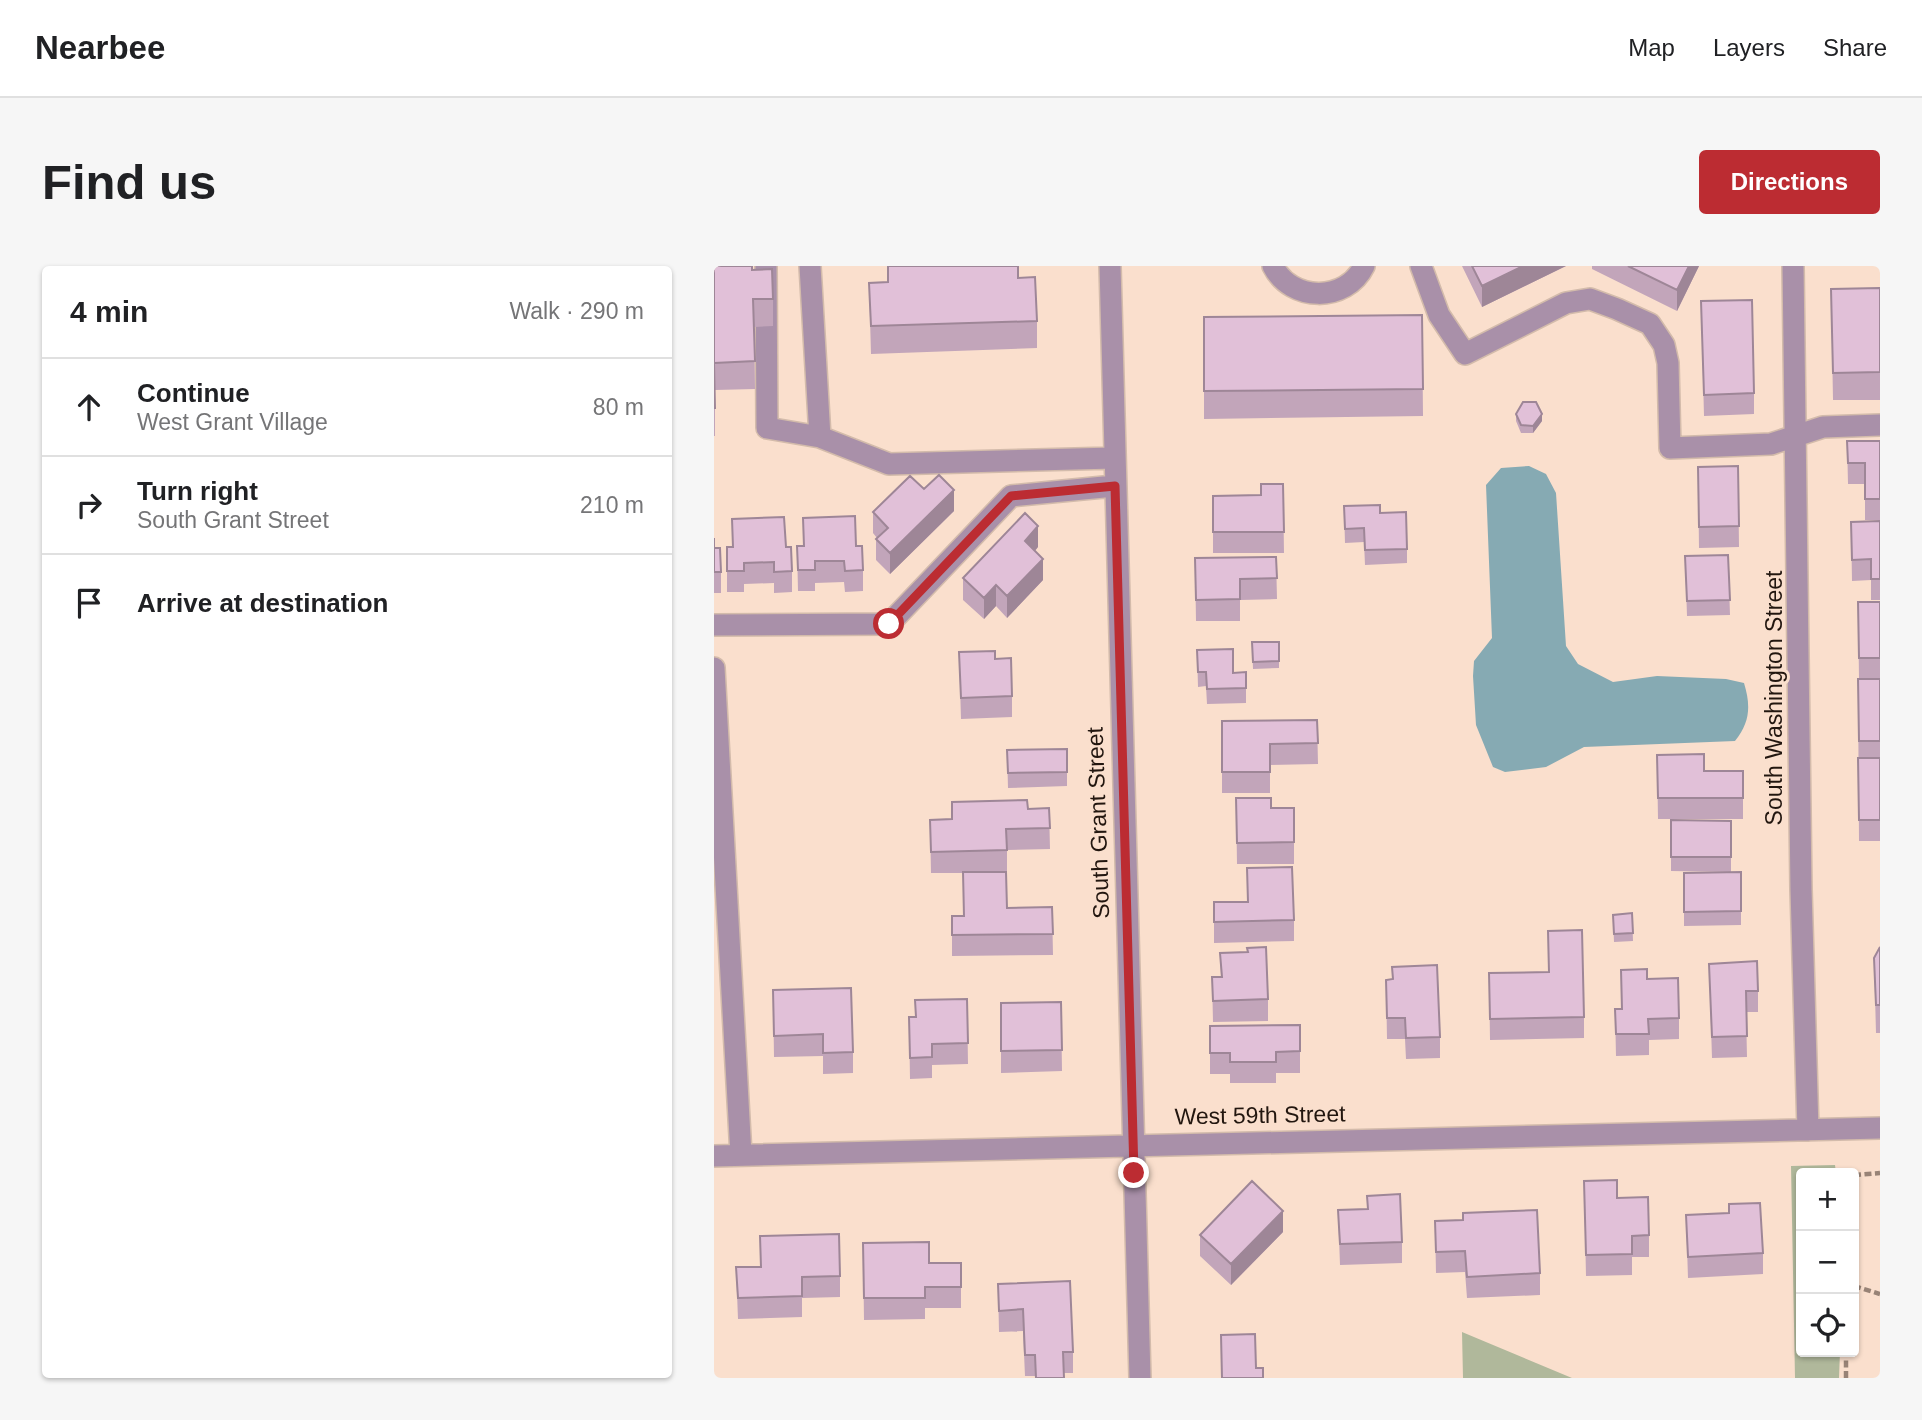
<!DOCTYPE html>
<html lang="en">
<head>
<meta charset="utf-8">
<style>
  body { margin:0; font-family:Helvetica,sans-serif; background:#f6f6f6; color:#202124 }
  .controls { position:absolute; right:21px; bottom:21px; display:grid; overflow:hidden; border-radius:7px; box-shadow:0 2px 5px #0004 }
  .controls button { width:63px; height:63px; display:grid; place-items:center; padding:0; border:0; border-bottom:2px solid #e0e0e0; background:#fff; color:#202124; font:35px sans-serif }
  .stop { position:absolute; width:21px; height:21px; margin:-16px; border:5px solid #bc2c32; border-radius:50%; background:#fff }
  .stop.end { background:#bc2c32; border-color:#fff; box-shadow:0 2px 7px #0008 }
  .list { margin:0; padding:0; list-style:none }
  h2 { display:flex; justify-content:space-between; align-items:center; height:91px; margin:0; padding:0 28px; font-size:30px }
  h2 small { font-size:23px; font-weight:400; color:#757577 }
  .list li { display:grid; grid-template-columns:46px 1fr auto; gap:21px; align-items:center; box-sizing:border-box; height:98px; padding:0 28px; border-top:2px solid #e0e0e0 }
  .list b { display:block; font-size:26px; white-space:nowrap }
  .list p { margin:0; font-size:23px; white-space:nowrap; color:#757577 }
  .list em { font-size:23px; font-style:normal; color:#757577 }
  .icon { flex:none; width:38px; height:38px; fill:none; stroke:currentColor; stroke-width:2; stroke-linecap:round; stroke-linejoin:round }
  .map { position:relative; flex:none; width:1166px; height:1112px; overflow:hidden; border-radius:7px }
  header { display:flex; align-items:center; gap:42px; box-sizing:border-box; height:98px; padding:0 35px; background:#fff; border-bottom:2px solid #e0e0e0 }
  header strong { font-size:33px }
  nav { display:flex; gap:38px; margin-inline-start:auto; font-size:24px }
  .intro { display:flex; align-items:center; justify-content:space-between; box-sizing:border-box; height:168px; padding:0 42px }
  h1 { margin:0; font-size:49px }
  .button { padding:18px 32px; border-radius:7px; background:#bc2c32; color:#fff; font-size:24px; font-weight:700 }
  main { display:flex; gap:42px; padding:0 42px }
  aside { flex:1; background:#fff; border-radius:7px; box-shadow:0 2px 5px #0004 }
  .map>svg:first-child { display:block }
</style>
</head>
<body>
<header>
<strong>Nearbee</strong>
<nav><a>Map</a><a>Layers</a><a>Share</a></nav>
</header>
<div class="intro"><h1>Find us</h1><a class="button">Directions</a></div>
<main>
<aside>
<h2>4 min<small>Walk · 290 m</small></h2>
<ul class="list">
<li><svg class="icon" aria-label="ahead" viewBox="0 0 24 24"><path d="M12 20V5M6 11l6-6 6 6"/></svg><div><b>Continue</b><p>West Grant Village</p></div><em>80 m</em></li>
<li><svg class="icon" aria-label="right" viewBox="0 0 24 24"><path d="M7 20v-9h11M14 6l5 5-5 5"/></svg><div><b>Turn right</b><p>South Grant Street</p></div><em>210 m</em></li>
<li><svg class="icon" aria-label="arrive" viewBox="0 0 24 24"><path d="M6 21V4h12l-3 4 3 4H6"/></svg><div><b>Arrive at destination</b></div></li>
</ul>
</aside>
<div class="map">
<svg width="1166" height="1112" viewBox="0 0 1166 1112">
  <rect width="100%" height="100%" fill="#fadfcd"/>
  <!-- forest -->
  <path fill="#b0b89b" d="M1121,899L1122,907H1087V1086H1126L1125,1112H1081L1077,900Z
    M748,1066L858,1112H749Z"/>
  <!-- water -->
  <path fill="#86aab3" d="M815,200L832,208L842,227L852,380L864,398L899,416L943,410L1012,413L1030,417C1037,440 1036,456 1021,475L870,481L832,501L791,506L779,501L762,459L759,410L760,395L778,372L772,219L787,202Z"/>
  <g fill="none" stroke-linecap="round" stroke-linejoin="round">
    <!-- minor casing -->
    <g stroke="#d3bbab" stroke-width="24">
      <path id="minor" d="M52,0L53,162L106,171
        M96,0L106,171L175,198L400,192
        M396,0L426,1112
        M559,0C577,36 632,37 650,0
        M707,0L725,49L751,88L852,37L876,33L903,43L936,58L950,79L954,97L956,182L1057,178L1109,161L1166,159
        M1079,0L1087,623L1094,864
        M0,359L175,358L297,230L400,220
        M0,402L27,889
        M0,890L1166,862"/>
    </g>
    <!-- path -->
    <path stroke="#988376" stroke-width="4.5" stroke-dasharray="7 3.5" stroke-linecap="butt" d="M1140,909L1166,907
      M1140,1020L1166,1028
      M1132,1112V1086"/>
    <!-- minor -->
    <use href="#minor" stroke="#a990a9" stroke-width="21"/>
  </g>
  <!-- wall -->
  <path fill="#c2a5ba" d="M0,0L38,4L59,33V60L40,61L41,123L1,124V170H0Z
    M174,0L323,55V82L157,88L155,17L174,16Z
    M748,0H852L768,41Z
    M878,0H985L963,45L878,3Z
    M1166,22V134H1119L1117,23Z
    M987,35L1040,127V148L990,150Z
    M708,49L709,150L490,153V51Z
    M802,148L828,155L819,167H807L802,155Z
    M1133,175H1166V254H1151V218H1134Z
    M1024,200L1025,281L985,282L984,201Z
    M569,218L570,287H499V230L547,229Z
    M210,223L240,245L176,308L162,294V273L163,272L159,267V246Z
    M630,240L666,247L693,283V297L651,299L650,276L631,277Z
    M89,252L142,280L149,304V325L131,326L130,316L101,317V325H84L83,280H89Z
    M18,253L72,281L78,305V326L60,327V317L30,318V326H13V281H19Z
    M1166,255V334H1157V314L1138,315L1137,256Z
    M0,272V282L7,306V327H0Z
    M324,281L321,285L329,314L293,352L282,340L270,353L249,334V312Z
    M1014,289L1016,349L973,350L971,290Z
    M562,291L563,333L526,334V355H482L481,292Z
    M1144,336H1166V413H1145Z
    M538,376H565V402L539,403Z
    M483,384L519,407L532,406V437L493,438L492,420L484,421Z
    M245,386L298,430V451L247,453Z
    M1144,413H1166V575H1145Z
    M603,454L604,498L556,499V527H508V455Z
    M353,483V520L294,522L293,484Z
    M943,489L990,505H1029V553H944Z
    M522,532L557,542H580V598H523Z
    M238,536L314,543L335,542L336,583L293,584V605L263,606L293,642L338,641L339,689L238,690V650H249V607H217L216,554L238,553Z
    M957,554L1017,555V606L957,605Z
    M533,602L580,654V675L500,677V636H533Z
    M1027,606V659L970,660V607Z
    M918,647L919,675L900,676L899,649Z
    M834,665L870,751V772L776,774L775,707L835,706Z
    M1166,681V767H1162L1160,692Z
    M506,687L554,733V755L499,756L498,711H507Z
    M995,698L1044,725V746H1032L1033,791L998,792Z
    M907,704L933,713L965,752V773L935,774V789L902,790L901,743H907Z
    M672,714L726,771V792L692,793L691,773H673Z
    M59,724L139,786V807L109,808V790L60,791Z
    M253,733L254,798L218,799V812L196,813L195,751H201Z
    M347,736L348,805L287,807V737Z
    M586,759V807H562V817H516V808H496V760Z
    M870,915L903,932L935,969V991H918V1009L872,1010Z
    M653,930L688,976V997L626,999L624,944L653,943Z
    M972,949L1049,987V1008L974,1012Z
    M721,955L826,1007V1029L753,1032L751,1006L722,1007Z
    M569,966L517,1019L486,990V969Z
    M46,970L126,1010V1031L88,1032V1051L24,1053L22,1001H47Z
    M149,977L215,997H247V1042H211V1053L150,1054Z
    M284,1018L359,1086V1107H350V1112H321V1110H311L309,1065L285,1066Z"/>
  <!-- shaded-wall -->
  <path fill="#9e8697" d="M809,0H852L768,41V20Z
    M975,0H985L963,45V24Z
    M828,148V155L819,167V160Z
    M240,224V245L176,308V287Z
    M324,260V281L311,296V275Z
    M329,293V314L293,352V330Z
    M282,319V340L270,353V332Z
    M569,945V966L517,1019V998Z"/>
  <!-- building -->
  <path fill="#e1c0d8" stroke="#9e8697" stroke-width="2" d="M0,0H38V4L58,3L59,33H39L41,95L0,97L1,142H0Z
    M174,0H304V12L321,11L323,55L157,60L155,17L174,16Z
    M758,0H809L768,20Z
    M914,0H975L963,24Z
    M1166,22V106L1119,107L1117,23Z
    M1038,34L1040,127L990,129L987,35Z
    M708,49L709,123L490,125V51Z
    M809,136H822L828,148L819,160L807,159L802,148Z
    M1133,175H1166V233H1151V197H1134Z
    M1024,200L1025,260L985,261L984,201Z
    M225,209L240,224L176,287L162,273L174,262L159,246L196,210L210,223Z
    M547,218H569L570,266H499V230L547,229Z
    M666,239V247L692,246L693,283L651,284L650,262L631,263L630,240Z
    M311,247L324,260L311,275L329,293L293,330L282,319L270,332L249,312Z
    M141,250L142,280H148L149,304L131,305L130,295H101V304H84L83,280H90L89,252Z
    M70,251L72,281H77L78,305L60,306V296L30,297V305H13V281H19L18,253Z
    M1166,255V313H1157V293L1138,294L1137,256Z
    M0,272V282H6L7,306H0Z
    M1014,289L1016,334L973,335L971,290Z
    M562,291L563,312L526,313V333L482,334L481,292Z
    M1144,336H1166V392H1145Z
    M538,376H565V395L539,396Z
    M519,383V407L532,406V422L493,423L492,406H484L483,384Z
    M281,385V393L297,392L298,430L247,432L245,386Z
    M1144,413H1166V475H1145Z
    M603,454L604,477L556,478V506H508V455Z
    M353,483V506L294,507L293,484Z
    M990,488V505H1029V532H944L943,489Z
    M1144,492H1166V554H1145Z
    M522,532H557V542H580V576L523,577Z
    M313,534L314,543L335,542L336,562L292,563L293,584L217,586L216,554L238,553V536Z
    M957,554L1017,555V591H957Z
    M578,601L580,654L500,656V636H534L533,602Z
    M249,606H292L293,642L338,641L339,668L238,669V650H250Z
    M1027,606V645L970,646V607Z
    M918,647L919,667L900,668L899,649Z
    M868,664L870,751L776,753L775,707L835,706L834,665Z
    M552,681L554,733L499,735L498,711H508L506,687L534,686L533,682Z
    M1166,681V739H1162L1160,692Z
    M1043,695L1044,725H1032L1033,770L998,771L995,698Z
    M723,699L726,771L692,772L691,752H673L672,714L679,713L678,701Z
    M933,703V713L964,712L965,752L934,753L935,768H902L901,743H908L907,704Z
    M137,722L139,786L109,787V768L60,770L59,724Z
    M253,733L254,777L218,778V791L196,792L195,751H202L201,734Z
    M347,736L348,784L287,785V737Z
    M586,759V785L562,786V796H516V787H496V760Z
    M903,914V932L934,931L935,969L918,970V988L872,989L870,915Z
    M538,915L569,945L517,998L486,969Z
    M686,928L688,976L626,978L624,944L654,943L653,930Z
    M1046,937L1049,987L974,991L972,949L1015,947V938Z
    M823,944L826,1007L753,1011L751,985L722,986L721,955L749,954V947Z
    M125,968L126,1010L88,1011V1030L24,1032L22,1001H47L46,970Z
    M215,976V997H247V1021H211V1032H150L149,977Z
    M356,1015L359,1086H349L350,1112H322L321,1089H311L309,1043L285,1045L284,1018Z
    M541,1068L542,1102H549V1112H508L507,1069Z"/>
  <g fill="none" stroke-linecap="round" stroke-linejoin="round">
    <!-- route -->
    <path stroke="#bc2c32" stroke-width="9" d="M175,358L297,230L401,220L420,907"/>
  </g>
  <g text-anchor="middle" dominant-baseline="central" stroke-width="6" stroke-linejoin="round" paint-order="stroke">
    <!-- street labels -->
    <g font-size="23" fill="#22160f" stroke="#fadfcd">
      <text transform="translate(1060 432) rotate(-90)">South Washington Street</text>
      <text transform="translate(384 557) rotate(-92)">South Grant Street</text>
      <text transform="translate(546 849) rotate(-1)">West 59th Street</text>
    </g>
  </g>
</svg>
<div class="controls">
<button>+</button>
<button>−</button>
<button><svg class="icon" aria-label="locate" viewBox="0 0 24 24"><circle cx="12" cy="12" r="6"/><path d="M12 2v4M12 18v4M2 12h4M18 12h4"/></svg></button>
</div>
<div class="stop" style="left:175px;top:358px"></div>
<div class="stop end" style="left:420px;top:907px"></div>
</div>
</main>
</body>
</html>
